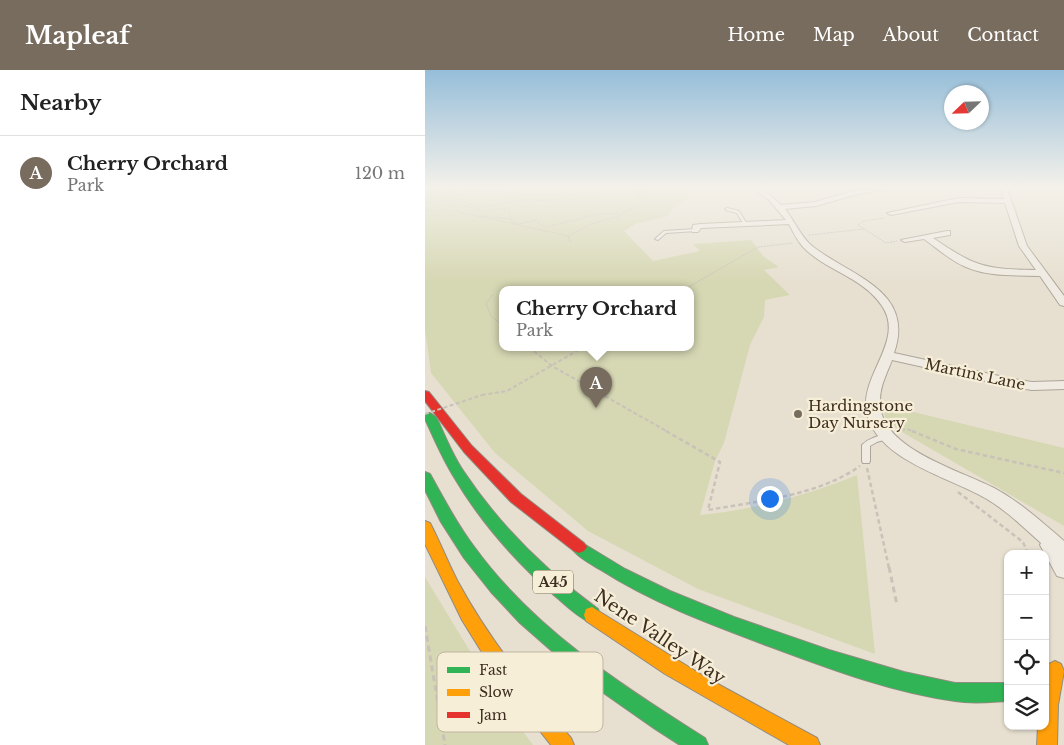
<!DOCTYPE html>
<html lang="en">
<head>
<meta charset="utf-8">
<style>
  body { margin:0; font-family:"Libre Baskerville",serif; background:#f6f6f6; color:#222 }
  .controls { position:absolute; right:15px; bottom:15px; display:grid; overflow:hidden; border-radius:10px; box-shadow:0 1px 4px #0004 }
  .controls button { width:45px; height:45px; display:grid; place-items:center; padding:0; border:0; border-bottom:1px solid #e0e0e0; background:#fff; color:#222; font:25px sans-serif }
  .compass { position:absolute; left:519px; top:15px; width:45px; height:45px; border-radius:50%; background:#fff; box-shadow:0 1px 4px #0004; rotate:247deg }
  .you { position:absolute; left:344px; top:428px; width:18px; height:18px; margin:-12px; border:4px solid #fff; border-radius:50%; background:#1a73e8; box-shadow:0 0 0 8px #1a73e833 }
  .badge { display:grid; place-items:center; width:32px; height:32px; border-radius:50%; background:#786c5e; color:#fff; font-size:16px; font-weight:700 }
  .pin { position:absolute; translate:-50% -41px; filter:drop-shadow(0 1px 2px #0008) }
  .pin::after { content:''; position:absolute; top:26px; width:18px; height:15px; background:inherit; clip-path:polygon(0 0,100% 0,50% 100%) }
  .popup { position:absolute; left:74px; top:216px; width:195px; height:65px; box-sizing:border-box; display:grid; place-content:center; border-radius:10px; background:#fff; filter:drop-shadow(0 1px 4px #0005); font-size:16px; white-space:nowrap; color:#767676 }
  .popup b { font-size:19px; color:#222 }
  .popup::after { content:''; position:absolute; left:50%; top:100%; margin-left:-10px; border:10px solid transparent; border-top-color:#fff }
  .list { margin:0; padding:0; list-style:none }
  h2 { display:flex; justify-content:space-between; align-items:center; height:65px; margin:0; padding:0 20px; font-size:21px }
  h2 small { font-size:16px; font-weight:400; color:#767676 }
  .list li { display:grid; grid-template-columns:32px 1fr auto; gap:15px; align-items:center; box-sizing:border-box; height:75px; padding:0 20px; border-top:1px solid #e0e0e0 }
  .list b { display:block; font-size:19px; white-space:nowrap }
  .list p { margin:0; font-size:16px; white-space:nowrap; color:#767676 }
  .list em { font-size:16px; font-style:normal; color:#767676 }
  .icon { flex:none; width:28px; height:28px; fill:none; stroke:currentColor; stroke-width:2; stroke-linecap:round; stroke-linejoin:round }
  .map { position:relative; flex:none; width:639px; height:675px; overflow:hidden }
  header { display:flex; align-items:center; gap:30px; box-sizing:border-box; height:70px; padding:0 25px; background:#786c5e; color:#fff }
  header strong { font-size:24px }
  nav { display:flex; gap:28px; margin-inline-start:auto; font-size:18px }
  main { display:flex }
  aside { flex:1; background:#fff }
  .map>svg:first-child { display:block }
</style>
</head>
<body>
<header>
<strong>Mapleaf</strong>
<nav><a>Home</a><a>Map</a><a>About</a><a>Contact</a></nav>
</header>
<main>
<aside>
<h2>Nearby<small></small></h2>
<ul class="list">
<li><span class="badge">A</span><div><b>Cherry Orchard</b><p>Park</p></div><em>120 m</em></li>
</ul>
</aside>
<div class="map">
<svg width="639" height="675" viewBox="0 0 639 675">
  <rect width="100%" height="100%" fill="#e7e0d1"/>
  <!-- green -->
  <path fill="#d6d7b3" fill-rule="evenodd" d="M0,118H255L266,126L249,137L243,146L210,154L199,161L228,191L275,181L268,174L326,170L339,187L354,197L339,200L365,225L340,230L339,247L325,275L299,373L290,391L275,445C324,441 387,424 432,405L450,584L273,519L163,461L70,383L6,303L0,260ZM77,219H265V277H77Z
    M459,335L639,378V456L470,358L460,350Z
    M0,507L74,629L108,675H0Z"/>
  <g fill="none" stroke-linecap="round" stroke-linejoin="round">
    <!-- lane casing -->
    <g stroke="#ada599" stroke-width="2">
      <path id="lane" d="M302,138L314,141L322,154L321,155H319L312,143L301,140L300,139Z
        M270,159L272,160L271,161L241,163L233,170L230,169L239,161Z
        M462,364L466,366L465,368L452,372L445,376V391L444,393H438L437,391V375C444,368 453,366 462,364Z"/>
    </g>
    <!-- street casing -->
    <g stroke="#ada599" stroke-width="2">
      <path id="street" d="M328,118L339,120L356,135L390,132L428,121L466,118L429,125L391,136L360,139C369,150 376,167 387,176C425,206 491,220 469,283L588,309L607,312L639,311V319L607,320L588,317L467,290C462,303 455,316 455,330C452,378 535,400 569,418C595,432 617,452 639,471V508L632,506L615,475L616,473C598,457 581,440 560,428C524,407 453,390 442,344C433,306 481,271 457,236C438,207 401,201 378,177C372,170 368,162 364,154L276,158L273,162H267L268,155L276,154L361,150L344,130Z
        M576,118H582L602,176L639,226V236L635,235L615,206C590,205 564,207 541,197C526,191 513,179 499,169L480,172L476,170L522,161H525V165L508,168C551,197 559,199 611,200L594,176L580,133L534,132L466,145L462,143L534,128L579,129Z"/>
    </g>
    <!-- fast casing -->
    <g stroke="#928b80" stroke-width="2">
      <path id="fast" d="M5,343L11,347C20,365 27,385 39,402C75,456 121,501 173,539L175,545L173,551L167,553C153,548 141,535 130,526C91,492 55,451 29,407C17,388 9,368 0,349L1,344Z
        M0,402L5,404C19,429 32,455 50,478C109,559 196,615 280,668L283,675H255L230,659L160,610L95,553L66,522L39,488L16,452L0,420Z
        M154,471L200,499L245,521L309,547L404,580L479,602L530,613H583V631C565,632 547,634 530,631C464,622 400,597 338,574C282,553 226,532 176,500C166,494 152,487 146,477L149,473Z"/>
    </g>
    <!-- slow casing -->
    <g stroke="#928b80" stroke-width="2">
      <path id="slow" d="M0,451L5,453C15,472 23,493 33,512C64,569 104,619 146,668L149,675H126L71,605L37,550L0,474Z
        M167,537L280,607L392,668L395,675H364L350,667L240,604L161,551L159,545L161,539Z
        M630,591L636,594L639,601L633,635L632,675H612L613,656H620L621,600L624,594Z"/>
    </g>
    <!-- jam casing -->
    <g stroke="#928b80" stroke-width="2">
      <path id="jam" d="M0,321L4,322L47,376L96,424L159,473L162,477L159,481L154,483L149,481L86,432L39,382L0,331Z"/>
    </g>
    <!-- path-far3 -->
    <path stroke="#c8c2b9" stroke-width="1" stroke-dasharray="2 1" stroke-linecap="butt" d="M0,120L10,118
      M9,127L11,123L21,118
      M0,129L35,119L123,125L137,124L139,122L135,118
      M11,129L26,126L53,137L99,130L130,131L151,123L178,122L181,118
      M26,132L33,141
      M0,133L23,131L60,141L84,138L87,152L93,154L113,150L114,154L121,157L173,144L196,143L216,135L217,132L213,129L215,124L207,121V118
      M216,136L223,131L219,118
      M0,141H30L143,166L146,173
      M55,146L87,149
      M460,148L438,151L433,155L461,173L472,171
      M384,165L439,159
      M143,166L164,155L200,144L206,139
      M260,219L333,177L368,173
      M68,225L61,233L66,246L77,255"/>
    <!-- path-far2 -->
    <path stroke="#c8c2b9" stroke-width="2" stroke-dasharray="4 2.5" stroke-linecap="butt" d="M104,277L127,296L243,362
      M57,325L82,321L159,277
      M476,360L482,359L490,362"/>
    <!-- path-far1 -->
    <path stroke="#c8c2b9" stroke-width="2.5" stroke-dasharray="4.5 3" stroke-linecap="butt" d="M241,361L295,392L283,440C333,431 392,426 435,396
      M487,361L531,379L639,403
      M442,398L464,498
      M533,422L598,472L603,484"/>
    <!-- path -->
    <path stroke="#c8c2b9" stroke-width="3" stroke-dasharray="6 4" stroke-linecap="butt" d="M464,497L472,535
      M0,556L20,675"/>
    <!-- lane -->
    <use href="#lane" fill="#efebe3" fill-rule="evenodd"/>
    <!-- street -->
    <use href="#street" fill="#efebe3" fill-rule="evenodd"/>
    <!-- fast -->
    <use href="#fast" fill="#30b455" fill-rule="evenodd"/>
    <!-- slow -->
    <use href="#slow" fill="#ff9f0a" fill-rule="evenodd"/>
    <!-- jam -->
    <use href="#jam" fill="#e5322d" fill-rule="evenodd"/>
    <!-- path-bridge -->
    <path stroke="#c8c2b9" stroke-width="2" stroke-dasharray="4 2.5" stroke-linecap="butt" d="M0,344L57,325"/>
  </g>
  <!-- sky -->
  <linearGradient id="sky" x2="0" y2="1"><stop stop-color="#96bed9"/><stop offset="0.55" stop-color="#f4f1ea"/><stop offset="1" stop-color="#f4f1ea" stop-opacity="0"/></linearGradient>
  <rect width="639" height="213" fill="url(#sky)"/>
  <!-- markers -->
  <circle fill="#786c5e" stroke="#f7eed8" stroke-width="2" cx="373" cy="344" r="5"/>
  <g text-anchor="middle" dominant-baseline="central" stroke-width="4.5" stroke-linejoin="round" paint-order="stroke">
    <!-- shield labels -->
    <rect fill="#f7eed8" stroke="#756857" stroke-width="1" x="108" y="500.5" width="40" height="23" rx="4"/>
    <g font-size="14" font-weight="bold" fill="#3d2e20">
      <text x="128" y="512">A45</text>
    </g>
    <!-- street labels -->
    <g font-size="15" fill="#3d2e20" stroke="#f7eed8">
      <text transform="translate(550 304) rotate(12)">Martins Lane</text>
    </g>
    <!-- poi labels -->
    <g font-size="15" fill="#3d2e20" stroke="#f7eed8" text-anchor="start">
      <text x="383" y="335">Hardingstone<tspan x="383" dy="17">Day Nursery</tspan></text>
    </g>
    <!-- near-street labels -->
    <g font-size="18" fill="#3d2e20" stroke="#f7eed8">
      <text transform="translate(235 567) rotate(34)">Nene Valley Way</text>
    </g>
  </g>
  <!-- legend -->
  <rect x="12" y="582" width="166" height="80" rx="8" fill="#f7eed8" stroke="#bfb4a1" stroke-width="1"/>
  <rect x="22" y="597" width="23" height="6" fill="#30b455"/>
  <rect x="22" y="619" width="23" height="7" fill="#ff9f0a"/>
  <rect x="22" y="642" width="23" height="6" fill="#e5322d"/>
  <g font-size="14" fill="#3d2e20">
    <text x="54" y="605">Fast</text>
    <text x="54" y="627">Slow</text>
    <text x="54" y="650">Jam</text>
  </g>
</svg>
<div class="controls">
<button>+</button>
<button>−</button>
<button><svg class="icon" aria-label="locate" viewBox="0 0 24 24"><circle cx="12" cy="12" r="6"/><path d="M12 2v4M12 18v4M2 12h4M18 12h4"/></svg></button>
<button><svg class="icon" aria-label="layers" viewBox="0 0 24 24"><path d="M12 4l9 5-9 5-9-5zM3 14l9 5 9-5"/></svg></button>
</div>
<svg class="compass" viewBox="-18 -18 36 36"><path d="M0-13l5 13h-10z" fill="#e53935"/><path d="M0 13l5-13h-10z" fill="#767676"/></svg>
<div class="you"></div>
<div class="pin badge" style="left:171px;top:338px">A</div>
<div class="popup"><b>Cherry Orchard</b>Park</div>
</div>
</main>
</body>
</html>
